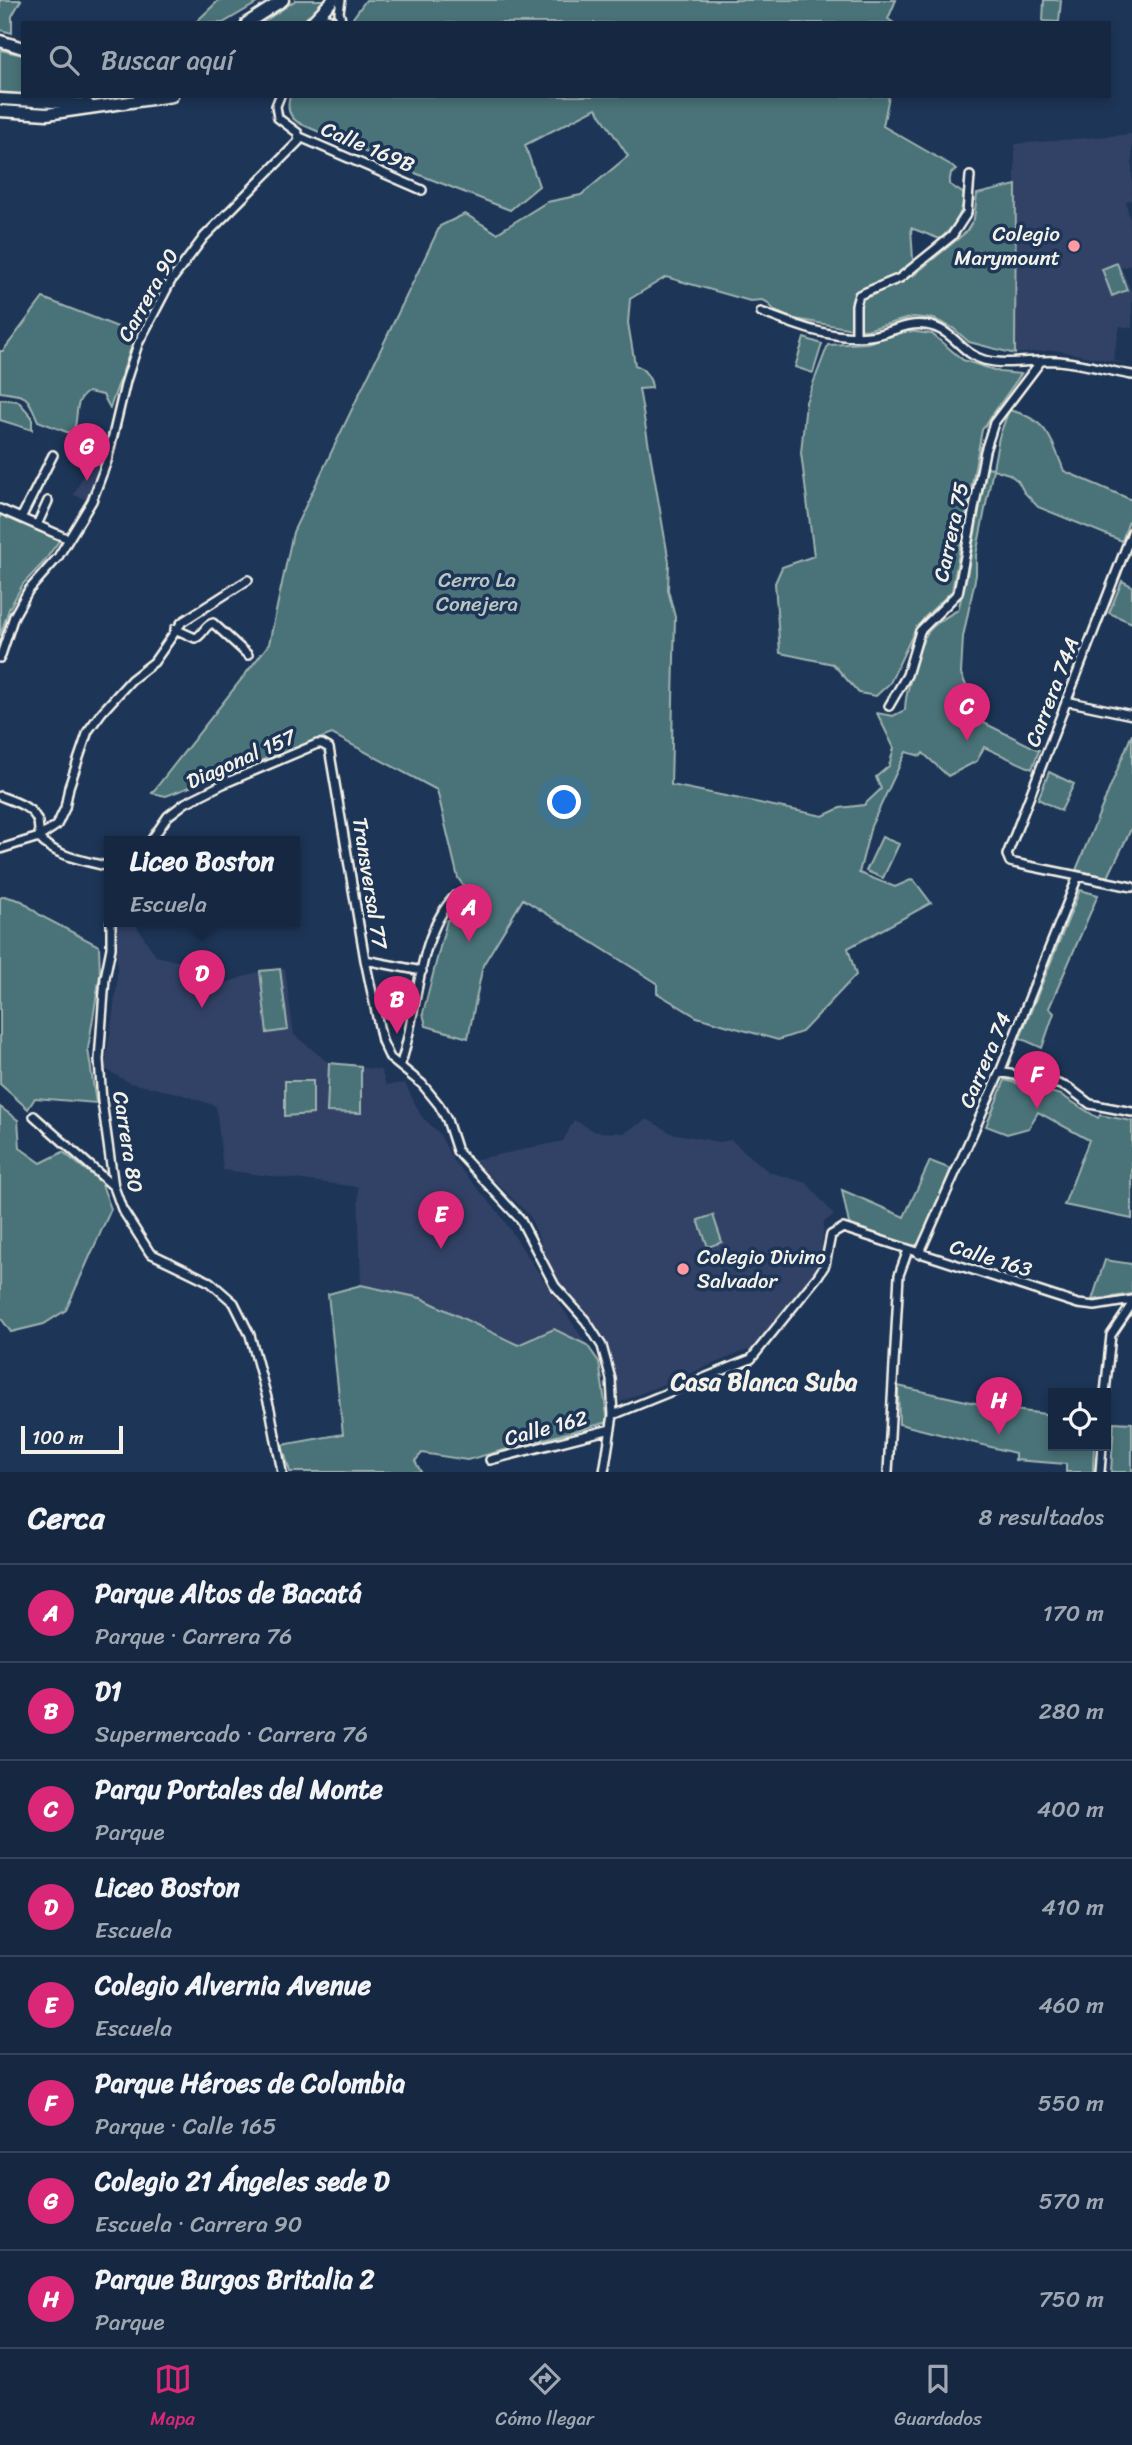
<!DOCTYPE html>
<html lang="es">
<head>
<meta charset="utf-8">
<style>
  body { margin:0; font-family:Sriracha,sans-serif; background:#23344c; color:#f1f3f6 }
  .controls { position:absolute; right:21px; bottom:21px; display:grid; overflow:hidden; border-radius:0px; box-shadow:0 4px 10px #0003 }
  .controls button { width:63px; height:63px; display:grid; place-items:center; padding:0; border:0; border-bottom:2px solid #35445a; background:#162841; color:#f1f3f6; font:35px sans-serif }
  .scale { position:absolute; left:21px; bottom:18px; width:102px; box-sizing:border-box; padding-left:7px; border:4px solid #f4f1e8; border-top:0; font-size:19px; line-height:24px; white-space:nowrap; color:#f4f1e8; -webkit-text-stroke:5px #1d3557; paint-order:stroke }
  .you { position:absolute; left:565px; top:803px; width:24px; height:24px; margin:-18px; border:5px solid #fff; border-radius:50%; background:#1a73e8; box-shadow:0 0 0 10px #1a73e833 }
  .badge { display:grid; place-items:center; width:46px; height:46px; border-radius:50%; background:#db2777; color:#fff; font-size:23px; font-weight:700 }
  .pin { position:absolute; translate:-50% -58px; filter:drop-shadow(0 2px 4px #0008) }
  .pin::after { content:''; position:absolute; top:37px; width:24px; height:21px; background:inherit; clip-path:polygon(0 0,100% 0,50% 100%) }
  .popup { position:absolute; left:104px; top:836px; width:196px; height:91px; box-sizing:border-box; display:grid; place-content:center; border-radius:0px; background:#162841; filter:drop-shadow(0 2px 5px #0005); font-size:23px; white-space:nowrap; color:#9ea6b1 }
  .popup b { font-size:26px; color:#f1f3f6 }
  .popup::after { content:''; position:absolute; left:50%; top:100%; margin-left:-14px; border:14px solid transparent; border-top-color:#162841 }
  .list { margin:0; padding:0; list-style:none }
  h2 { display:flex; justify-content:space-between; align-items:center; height:91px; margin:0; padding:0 28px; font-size:30px }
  h2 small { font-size:23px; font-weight:400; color:#9ea6b1 }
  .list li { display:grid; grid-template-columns:46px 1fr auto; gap:21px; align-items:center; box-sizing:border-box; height:98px; padding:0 28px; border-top:2px solid #35445a }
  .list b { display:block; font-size:26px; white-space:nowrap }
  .list p { margin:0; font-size:23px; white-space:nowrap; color:#9ea6b1 }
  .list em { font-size:23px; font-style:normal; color:#9ea6b1 }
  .icon { flex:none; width:38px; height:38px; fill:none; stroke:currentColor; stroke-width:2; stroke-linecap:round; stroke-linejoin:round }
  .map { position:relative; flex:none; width:1132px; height:1472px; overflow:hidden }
  .search { position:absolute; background:#162841; box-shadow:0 4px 10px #0003; left:21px; right:21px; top:21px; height:77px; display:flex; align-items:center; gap:18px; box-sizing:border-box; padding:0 24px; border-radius:0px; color:#9ea6b1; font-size:26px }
  .sheet { height:875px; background:#162841 }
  nav { display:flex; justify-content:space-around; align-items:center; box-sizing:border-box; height:98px; border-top:2px solid #35445a; background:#162841; font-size:19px; color:#9ea6b1 }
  nav a { display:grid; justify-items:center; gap:4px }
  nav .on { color:#db2777 }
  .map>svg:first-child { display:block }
</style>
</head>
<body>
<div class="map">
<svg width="1132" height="1472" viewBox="0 0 1132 1472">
  <rect width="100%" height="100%" fill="#1d3557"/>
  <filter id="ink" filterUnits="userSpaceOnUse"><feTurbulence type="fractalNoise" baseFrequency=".0143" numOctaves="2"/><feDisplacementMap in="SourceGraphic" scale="14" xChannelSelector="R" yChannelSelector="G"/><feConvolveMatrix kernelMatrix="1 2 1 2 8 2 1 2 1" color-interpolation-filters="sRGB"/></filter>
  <g filter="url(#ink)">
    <!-- built -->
    <path fill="#304266" d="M1132,134V200L1126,201L1129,218L1132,217L1130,221L1132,264L1121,268L1132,293V328L1120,326L1113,360L1132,365L1054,350L1015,354V144Z
      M88,464L100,467L87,500L74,495Z
      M117,922H134L156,956L185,963L197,979L217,986L260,971L285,969L294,1035L329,1063L381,1070L386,1085L405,1083L421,1116L439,1133L453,1160L499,1213L587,1345L554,1329L518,1345L421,1298L361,1285L358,1187L223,1170L216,1106L177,1093L130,1083L105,1069L117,985Z
      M647,1119L671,1133L719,1142L731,1140L769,1172L807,1183L834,1215L824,1222L821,1257L807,1285L752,1352L747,1350L620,1402L611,1363L596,1326L556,1281L530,1216L474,1160L563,1141L574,1120L596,1132L624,1133Z"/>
    <!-- green -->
    <path fill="#4a7378" stroke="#9fb2b0" stroke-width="2" d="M0,0H21L12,16V33L0,30Z
      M219,0H262L223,23H195Z
      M296,0H329L308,23H262Z
      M366,0H896L888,19L894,23H355L353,18Z
      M1044,0H1061L1059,22L1043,21Z
      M0,50L23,55V96H166L92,103L0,96Z
      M290,96H889L883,126L949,164L956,170L951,173L949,184L964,194C964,212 954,227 940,239L911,228L914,275L966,232L974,219L977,194L1016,185L1015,354L969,342L953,328L934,319L913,317L866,330L847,328L789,318L774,310L767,302L762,300L750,301L666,277L630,299L628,323L635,365C643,367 652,379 652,388L639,389L669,562L668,590L675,617L671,785L823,816L840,808L864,805L881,789L876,777L889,766L894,748L877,713L893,716L905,710C905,696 909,685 913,671C924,635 923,629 958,610L967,576L987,467L993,468L999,437L1009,410C1047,419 1051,438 1064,471L1132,500V512L1122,541L1038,507L1024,492L1018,481L1009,474L993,469L976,555V575L963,637L961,674L982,722L1039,750L1032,769L984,747L977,761L948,776L923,753L921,756L906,752L871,826L859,873L895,887L913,879L931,903L848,948L856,975L802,1032L778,1040L697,1017L657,993V983L523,899L483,965L468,1038L426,1026L423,1013L447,920L460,917L470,895L458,878L437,790L332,734L166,796L152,793L269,644L293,532L440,226L465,214L497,233L547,202L581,195L628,156L596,108L525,145L539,186L510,210L397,166L301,124C289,118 286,109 290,96Z
      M1117,263L1127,290L1112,296L1102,269Z
      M43,298L136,334L110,408L103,395L88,392C73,401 79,416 74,430L69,433L38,421C26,394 29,396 0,392V351H3Z
      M908,331L932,334L963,360L1000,372L1021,374L982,430L952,591L925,617L913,634L890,683L876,696L859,693L833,664L780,653L775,583L782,567L814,556L801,453L806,402L828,345L867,343Z
      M804,338L822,344L813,373L795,367Z
      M0,399L18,401L32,417V430L0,420Z
      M0,513L61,538L43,563L23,584L9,609L0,636Z
      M1122,581L1132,586V623L1109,613Z
      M1132,734V827L1108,877L1076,870Z
      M1049,772L1074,784L1061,811L1038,799Z
      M882,837L899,844L883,878L866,871Z
      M1080,890L1098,895L1049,1008L1054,1013L1042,1048L1020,1038Z
      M4,896L22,901L41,916L99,946L100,975L88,1049L96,1103L35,1098L28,1109L0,1084V898Z
      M280,969L288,1030L267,1033L260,971Z
      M329,1063L361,1066V1113L327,1112Z
      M1005,1080L1061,1095L1098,1118L1100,1115L1132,1121V1219L1064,1205L1089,1140L1038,1112L1029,1128L1007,1134L986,1126Z
      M285,1081H313V1114L285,1116Z
      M0,1107L18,1120L20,1148L41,1163L63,1152L101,1182L111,1209L66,1310L44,1324L11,1332L0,1317Z
      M930,1161L951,1169L921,1243L913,1246L907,1245L849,1224L842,1190L904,1217Z
      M713,1215L722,1242L708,1247L698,1220Z
      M1105,1260L1132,1264V1294L1092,1300Z
      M361,1285L421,1298L518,1345L554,1329L587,1345L599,1362L608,1422L467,1460L422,1453L415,1461L421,1472H290L282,1445L343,1434L328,1294Z
      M898,1386L998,1408L1053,1415V1446H1094L1093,1472H1066V1464L1015,1460V1453L899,1424Z
      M1114,1422L1132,1423V1472H1111Z"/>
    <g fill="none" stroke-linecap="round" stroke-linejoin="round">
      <!-- minor casing -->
      <g stroke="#f4f1e8" stroke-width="12">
        <path id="minor" d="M341,0L339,12L342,23
          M316,23L327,18L338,23
          M300,137L422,190
          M761,312C795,325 832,340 869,336C890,334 904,322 926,325C954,329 961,354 984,360C1008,366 1034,359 1059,361C1083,363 1108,371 1132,375
          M856,336V305L859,295L900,278L952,236L967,213L970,176
          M0,509L64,537
          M21,518L53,455
          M37,525L48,501
          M1132,532L1007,855L1010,862L1014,863L1132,887
          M175,629L195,638C203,636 204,625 213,623L248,655
          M0,658L14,616L28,591L58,557L92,501L107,461L126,381L138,344L171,281L204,237L299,141L298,133L278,118L276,106L280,96
          M1066,701L1132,715
          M889,706L907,675L920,631L958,593L985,451L994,423L1041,361
          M0,796C13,801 34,807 38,822C39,827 39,834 40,839C56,857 87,861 109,867
          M150,842L168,816L185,803L223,784L317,744H322L329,748L365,960L382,1041L390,1058L422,1084L439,1105L447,1120L457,1151L520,1219L555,1286L586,1321L602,1346L611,1379L613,1415L604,1472
          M0,849L39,837L57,825L65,808L69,787L88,731L102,712L131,680L154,662L182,622L248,580
          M111,922V948L105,978L99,1060L102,1101L114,1187L122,1209L150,1253L210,1282L234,1303L250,1335L270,1409L282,1472
          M365,960L422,971
          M400,1066C419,1013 415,938 455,896
          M1000,1072L1058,1084L1069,1088L1090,1104L1132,1112
          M34,1116L114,1187
          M919,1254L1000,1072L1078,876
          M1105,1393L1111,1335L1132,1304
          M613,1415L751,1359L818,1276L825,1265L831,1235L843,1228L1078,1304L1095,1306L1132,1300
          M490,1460L611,1429
          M888,1472L899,1275L908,1250
          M1100,1472L1102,1446"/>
      </g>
      <!-- major casing -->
      <g stroke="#f4f1e8" stroke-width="15">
        <path id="major" d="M247,23L283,0
          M311,23L333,0
          M0,41L23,48
          M0,99L88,104
          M0,111L47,114L172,96"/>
      </g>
      <!-- minor -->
      <use href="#minor" stroke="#1d3557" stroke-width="7"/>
      <!-- major -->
      <use href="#major" stroke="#1d3557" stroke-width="10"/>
    </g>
  </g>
  <!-- markers -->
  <g fill="#ff9aa2" stroke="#1d3557" stroke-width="2.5">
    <circle cx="1074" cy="246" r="7"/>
    <circle cx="683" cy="1269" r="7"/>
  </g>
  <g text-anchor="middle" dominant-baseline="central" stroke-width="7" stroke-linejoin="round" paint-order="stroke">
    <!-- street labels -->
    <g font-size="21" fill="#f4f1e8" stroke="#1d3557">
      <text transform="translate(368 147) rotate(23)">Calle 169B</text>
      <text transform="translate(148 295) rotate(-61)">Carrera 90</text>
      <text transform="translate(951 532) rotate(-78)">Carrera 75</text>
      <text transform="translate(1052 692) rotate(-69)">Carrera 74A</text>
      <text transform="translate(241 759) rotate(-24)">Diagonal 157</text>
      <text transform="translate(370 883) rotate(81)">Transversal 77</text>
      <text transform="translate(985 1060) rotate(-67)">Carrera 74</text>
      <text transform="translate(128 1142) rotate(81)">Carrera 80</text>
      <text transform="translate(991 1258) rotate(17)">Calle 163</text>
      <text transform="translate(546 1428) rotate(-15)">Calle 162</text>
    </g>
    <!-- poi labels -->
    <g font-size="21" fill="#f4f1e8" stroke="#1d3557" text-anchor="end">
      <text x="1060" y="234">Colegio<tspan x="1060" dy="24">Marymount</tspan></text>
      <text x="697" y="1257" text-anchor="start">Colegio Divino<tspan x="697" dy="24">Salvador</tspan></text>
    </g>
    <!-- park labels -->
    <g font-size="21" fill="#b8c5c1" stroke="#1d3557">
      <text x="477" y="580">Cerro La<tspan x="477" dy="24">Conejera</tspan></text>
    </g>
    <!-- quarter labels -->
    <g font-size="24" font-weight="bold" fill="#f4f1e8" stroke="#1d3557">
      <text x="764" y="1382">Casa Blanca Suba</text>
    </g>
  </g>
</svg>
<div class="controls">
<button><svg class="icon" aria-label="locate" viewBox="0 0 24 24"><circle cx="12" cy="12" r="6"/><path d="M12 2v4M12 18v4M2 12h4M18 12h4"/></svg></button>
</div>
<div class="scale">100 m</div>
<div class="you"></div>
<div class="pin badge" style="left:469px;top:942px">A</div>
<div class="pin badge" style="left:397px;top:1034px">B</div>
<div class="pin badge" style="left:967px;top:741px">C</div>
<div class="pin badge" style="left:202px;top:1008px">D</div>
<div class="popup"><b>Liceo Boston</b>Escuela</div>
<div class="pin badge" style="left:441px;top:1249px">E</div>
<div class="pin badge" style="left:1037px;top:1109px">F</div>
<div class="pin badge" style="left:87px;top:481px">G</div>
<div class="pin badge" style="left:999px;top:1435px">H</div>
<div class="search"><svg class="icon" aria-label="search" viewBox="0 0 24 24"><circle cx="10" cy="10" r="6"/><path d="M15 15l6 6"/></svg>Buscar aquí</div>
</div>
<section class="sheet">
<h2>Cerca<small>8 resultados</small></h2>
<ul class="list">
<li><span class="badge">A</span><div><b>Parque Altos de Bacatá</b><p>Parque · Carrera 76</p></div><em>170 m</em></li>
<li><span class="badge">B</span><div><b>D1</b><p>Supermercado · Carrera 76</p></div><em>280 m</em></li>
<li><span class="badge">C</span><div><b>Parqu Portales del Monte</b><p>Parque</p></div><em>400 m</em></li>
<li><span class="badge">D</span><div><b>Liceo Boston</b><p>Escuela</p></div><em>410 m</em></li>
<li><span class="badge">E</span><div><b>Colegio Alvernia Avenue</b><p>Escuela</p></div><em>460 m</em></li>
<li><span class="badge">F</span><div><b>Parque Héroes de Colombia</b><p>Parque · Calle 165</p></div><em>550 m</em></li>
<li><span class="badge">G</span><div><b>Colegio 21 Ángeles sede D</b><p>Escuela · Carrera 90</p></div><em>570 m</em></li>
<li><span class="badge">H</span><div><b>Parque Burgos Britalia 2</b><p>Parque</p></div><em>750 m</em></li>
</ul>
</section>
<nav>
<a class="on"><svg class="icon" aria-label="map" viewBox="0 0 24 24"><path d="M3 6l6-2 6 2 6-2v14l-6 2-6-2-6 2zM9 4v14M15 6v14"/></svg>Mapa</a>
<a><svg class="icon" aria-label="directions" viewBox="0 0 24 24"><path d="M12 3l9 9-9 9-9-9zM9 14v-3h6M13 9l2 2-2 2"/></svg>Cómo llegar</a>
<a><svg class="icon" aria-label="saved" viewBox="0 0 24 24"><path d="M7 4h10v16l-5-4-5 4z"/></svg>Guardados</a>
</nav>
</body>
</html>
